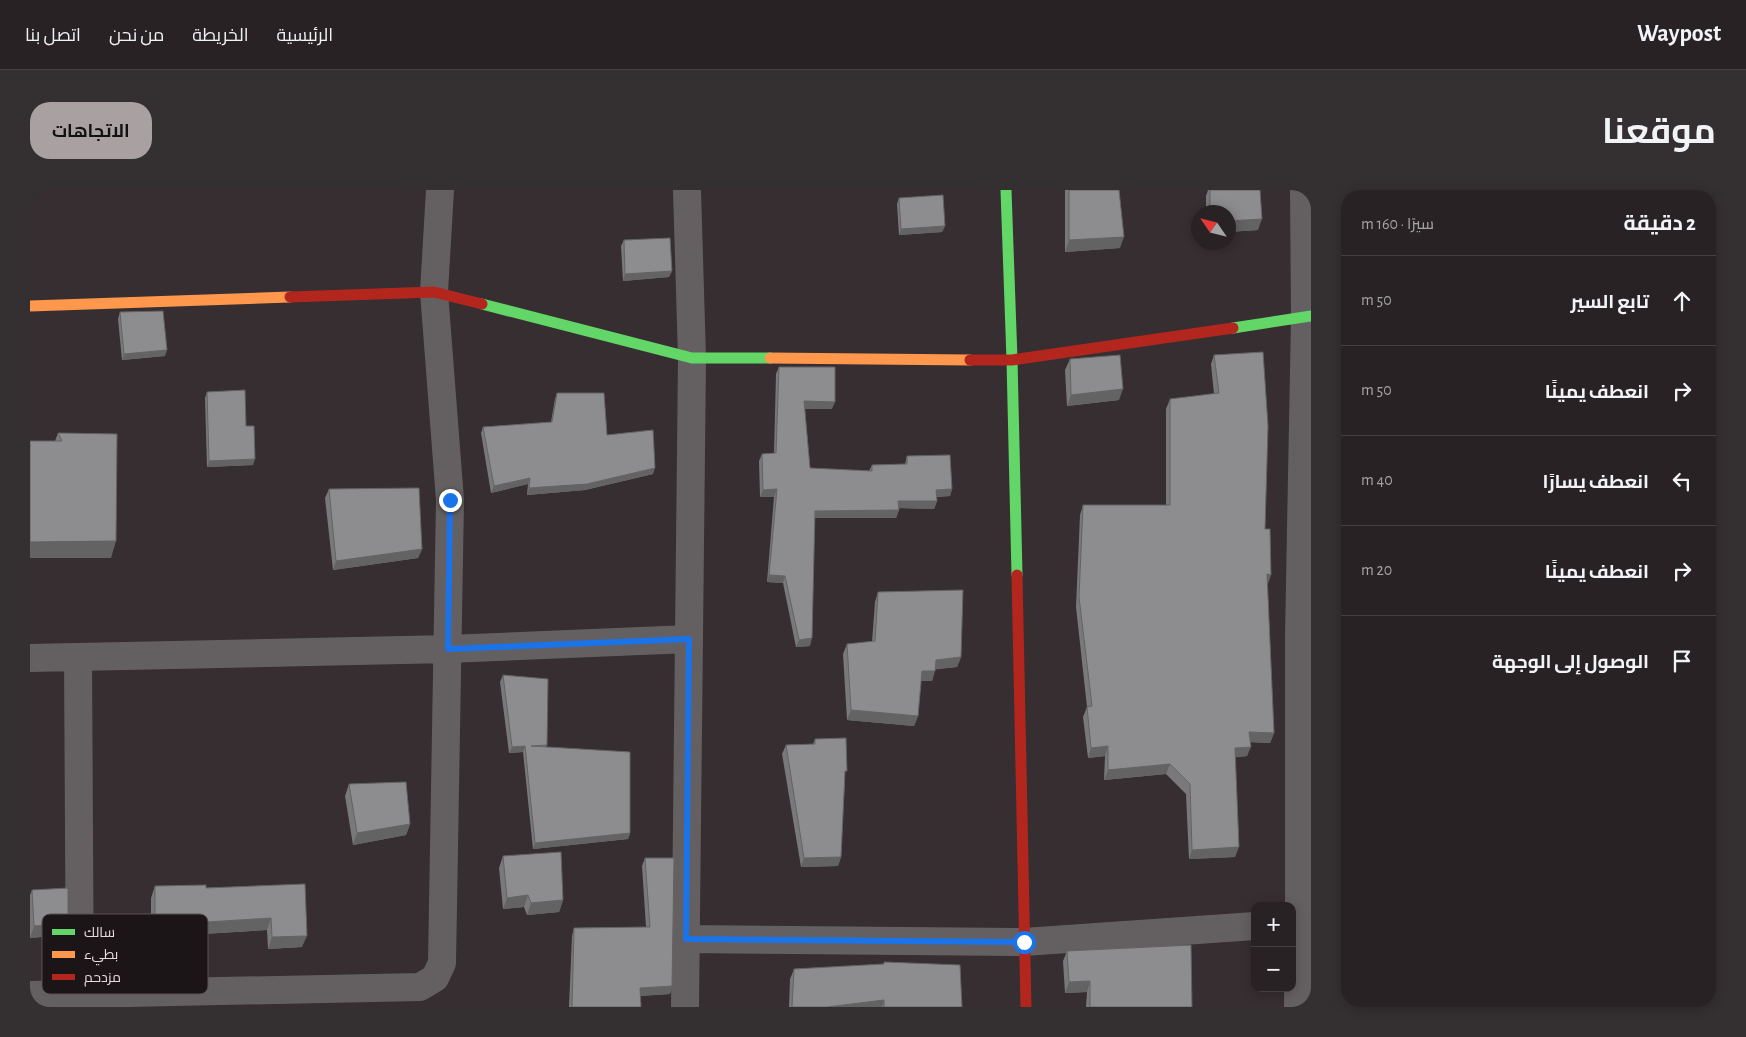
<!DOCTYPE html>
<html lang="ar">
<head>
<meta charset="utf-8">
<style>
  body { margin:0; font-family:"Alegreya Sans",Cairo,sans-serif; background:#342f31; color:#f1f3f6; direction:rtl }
  .controls { position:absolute; right:15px; bottom:15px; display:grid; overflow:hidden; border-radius:10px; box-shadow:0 2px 12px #0003 }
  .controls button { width:45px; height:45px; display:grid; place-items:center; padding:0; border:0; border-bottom:1px solid #443f41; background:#282224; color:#f1f3f6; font:25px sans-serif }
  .compass { position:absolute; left:1161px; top:15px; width:45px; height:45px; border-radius:50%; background:#282224; box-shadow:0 2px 12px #0003; rotate:305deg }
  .stop { position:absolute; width:15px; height:15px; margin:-11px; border:4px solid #1a73e8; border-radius:50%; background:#fff }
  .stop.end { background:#1a73e8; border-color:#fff; box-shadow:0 1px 5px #0008 }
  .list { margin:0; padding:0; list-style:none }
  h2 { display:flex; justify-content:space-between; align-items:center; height:65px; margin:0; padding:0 20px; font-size:21px }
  h2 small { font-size:16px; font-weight:400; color:#a5a4a6 }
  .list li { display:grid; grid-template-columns:32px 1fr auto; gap:15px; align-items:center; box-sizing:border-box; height:90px; padding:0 20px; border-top:1px solid #443f41 }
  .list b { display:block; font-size:19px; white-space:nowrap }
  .list em { font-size:16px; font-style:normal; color:#a5a4a6 }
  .icon { flex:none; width:28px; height:28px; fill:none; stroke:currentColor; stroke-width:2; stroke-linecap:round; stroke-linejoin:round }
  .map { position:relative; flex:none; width:1281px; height:817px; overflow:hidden; direction:ltr; border-radius:20px }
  header { display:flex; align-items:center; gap:30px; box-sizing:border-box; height:70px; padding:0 25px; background:#282224; border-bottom:1px solid #443f41 }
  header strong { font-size:24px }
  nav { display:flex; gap:28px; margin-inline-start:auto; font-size:18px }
  .intro { display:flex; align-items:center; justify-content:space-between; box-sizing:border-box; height:120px; padding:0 30px }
  h1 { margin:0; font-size:35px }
  .button { padding:12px 22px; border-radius:20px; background:#a9a0a2; color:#111; font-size:18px; font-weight:700 }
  main { display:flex; gap:30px; padding:0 30px }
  aside { flex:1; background:#282224; border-radius:20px; box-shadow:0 2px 12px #0003 }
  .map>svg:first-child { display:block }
</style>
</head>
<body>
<header>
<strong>Waypost</strong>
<nav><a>الرئيسية</a><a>الخريطة</a><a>من نحن</a><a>اتصل بنا</a></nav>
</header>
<div class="intro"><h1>موقعنا</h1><a class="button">الاتجاهات</a></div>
<main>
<aside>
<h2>2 دقيقة<small>سيرًا · 160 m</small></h2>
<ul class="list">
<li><svg class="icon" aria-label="ahead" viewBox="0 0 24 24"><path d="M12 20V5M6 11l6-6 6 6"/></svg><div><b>تابع السير</b></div><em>50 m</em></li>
<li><svg class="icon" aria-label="right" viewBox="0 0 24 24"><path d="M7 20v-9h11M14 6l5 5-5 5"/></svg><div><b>انعطف يمينًا</b></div><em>50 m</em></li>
<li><svg class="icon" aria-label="left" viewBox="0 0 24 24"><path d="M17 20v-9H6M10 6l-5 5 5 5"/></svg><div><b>انعطف يسارًا</b></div><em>40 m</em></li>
<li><svg class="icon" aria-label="right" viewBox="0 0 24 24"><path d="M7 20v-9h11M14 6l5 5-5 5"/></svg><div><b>انعطف يمينًا</b></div><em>20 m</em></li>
<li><svg class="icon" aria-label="arrive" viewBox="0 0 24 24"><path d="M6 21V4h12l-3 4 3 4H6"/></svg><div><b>الوصول إلى الوجهة</b></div></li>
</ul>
</aside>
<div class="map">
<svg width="1281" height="817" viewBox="0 0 1281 817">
  <rect width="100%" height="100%" fill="#362e30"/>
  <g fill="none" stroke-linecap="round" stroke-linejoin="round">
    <!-- street -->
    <path stroke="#646061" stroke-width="28" d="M48,467L50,817
      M0,468L418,459L659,449
      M656,749L994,752L1225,736
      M0,805L390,797L405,788L412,773L420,310L404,102L410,0
      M655,817L662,168L657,0
      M1268,817L1269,732V447L1275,127L1274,0"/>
    <!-- fast -->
    <path stroke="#63d668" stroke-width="11" d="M976,0L982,170L987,385
      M452,114L662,168H740
      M1203,138L1281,126"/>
    <!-- slow -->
    <path stroke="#ff974d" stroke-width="11" d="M0,116L260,107
      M740,168L940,170"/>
    <!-- jam -->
    <path stroke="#b3261e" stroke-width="11" d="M260,107L404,102L452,114
      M940,170H982L1203,138
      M987,385L996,817"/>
  </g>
  <!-- wall -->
  <path fill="#79797b" d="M1035,0H1089L1090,58L1035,62Z
    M1178,0H1230L1228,40L1198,42V22H1176V6Z
    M869,8L915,36L912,42L869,45L867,14Z
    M594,50L642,81L639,87L593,91L591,56Z
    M90,122L135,166L92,170L88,129Z
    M1184,165L1235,339L1244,543L1240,553L1220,552L1217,566L1205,567V667L1159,669L1156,604L1136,584L1074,590L1075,566L1058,568L1053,527L1057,517L1046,417L1050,325L1053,315H1136V219L1140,209L1184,204L1181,174Z
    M1040,169L1089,210L1037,216L1035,180Z
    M749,177L802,219H775L780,278L839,281L842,275L875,274L877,266L922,299L920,306L906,307L907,311L904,319L869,318V320L866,328H785L780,456L766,457L753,393L737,392L744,307H730L729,271L732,264L744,263L746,184Z
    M177,202L216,236L223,275L177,277L175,208Z
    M527,203L577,245L623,284L555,300L497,305L498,294L461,303L451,243L453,237L521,232L525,209Z
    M28,243L87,244L81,368L25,251Z
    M299,299L392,359L388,368L303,380L295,308Z
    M848,402L931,467L927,477L905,479L902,491H891L888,526L884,536L817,530L813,464L817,454L842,452L845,412Z
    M473,485L517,555L516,557L600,643L598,649L503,659L493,562L479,563L470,492Z
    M785,549L815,586L811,667L808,676L771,677L752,564L756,555L783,554Z
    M319,594L380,634L376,645L323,655L315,606Z
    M473,666L533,710L529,722L497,725L494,717L473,719L469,678Z
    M615,668L642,796L640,804L610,806L611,817H539L542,746L544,738L616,737L612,676Z
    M275,694L272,757L238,759L237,740L173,744L172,745L121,747V708L125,696L176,698Z
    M2,700L34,745L0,748V705Z
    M1037,761L1162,817H1056L1057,802L1035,803L1033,771Z
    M854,772L932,817H759L760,789L764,779L854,774Z"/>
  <!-- shaded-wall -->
  <path fill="#636364" d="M1232,29L1228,40L1198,42V31Z
    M915,36L912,42L869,45L871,39Z
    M1094,47L1090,58L1035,62L1039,50Z
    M642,81L639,87L593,91L595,84Z
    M137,160L135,166L92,170L94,164Z
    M1093,199L1089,210L1037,216L1041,205Z
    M774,211L805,212L802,219H772Z
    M225,269L223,275L177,277L179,271Z
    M625,278L623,284L555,300L497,305L499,298Z
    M500,288L498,294L461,303L464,296Z
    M747,299L744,307H730L733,300Z
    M922,299L920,306L903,307L906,300Z
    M868,311H907L904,319L865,318Z
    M869,320L866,328H782L785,321Z
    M86,351L81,368H0V352Z
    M392,359L388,368L303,380L306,371Z
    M1237,384L1241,385L1238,394Z
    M739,385L755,386L753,393L737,392Z
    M782,448L780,456L766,457L769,450Z
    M931,467L927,477L902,480L906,470Z
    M892,481H905L902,491H888Z
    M821,520L888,526L884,536L817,530Z
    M1219,542L1244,543L1240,553L1216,552Z
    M495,556L493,562L479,563L482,557Z
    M1078,556L1075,566L1058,568L1061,558Z
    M1221,557L1217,566L1201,568L1205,558Z
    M1140,574L1136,584L1074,590L1078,580Z
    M380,634L376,645L323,655L327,643Z
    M600,643L598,649L503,659L505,653Z
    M1209,657L1205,667L1159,669L1162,660Z
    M811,667L808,676L771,677L774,668Z
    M498,705L494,717L473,719L477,708Z
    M533,710L529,722L497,725L501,713Z
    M241,728L237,740L173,744L172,745L121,747L125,736Z
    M38,734L34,745L0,748L4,736Z
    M277,746L272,757L238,759L242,747Z
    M1060,791L1057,802L1035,803L1039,792Z
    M642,796L640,804L607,806L610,798Z
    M854,810L852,817H797Z"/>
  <!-- building -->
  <path fill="#8d8d8f" stroke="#636364" d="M1039,0H1089L1094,47L1039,50Z
    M1180,0H1230L1232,29L1198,31V22H1180Z
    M913,5L915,36L871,39L869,8Z
    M640,48L642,81L595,84L594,50Z
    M133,121L137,160L94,164L90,122Z
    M1233,162L1238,236L1235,339H1240L1241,385L1237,384L1244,543L1219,542L1221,557L1205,558L1209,657L1162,660L1160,594L1140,574L1078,580V556L1061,558L1057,517L1062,516L1049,407L1053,315H1140V209L1189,203L1184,165Z
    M1090,165L1093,199L1041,205L1040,169Z
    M749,177H805V212L774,211L780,278L842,281V275L877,274V266L920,265L922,299L906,300L907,311H868L869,320L785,321L782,448L769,450L755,386L739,385L747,299L733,300L732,264L746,263Z
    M215,200L216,236H224L225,269L179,271L177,202Z
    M527,203H574L577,245L623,240L625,278L557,294L499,298L500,288L464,296L453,237L522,232Z
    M28,243L87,244L86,351L0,352V251H32Z
    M389,298L392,359L306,371L299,299Z
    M933,400L931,467L906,470L905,481H892L888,526L821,520L817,454L845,451L848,402Z
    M473,485L518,489L517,555L501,556L600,562V643L505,653L495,556L482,557Z
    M816,548L817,581H815L811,667L774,668L756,555L785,554V549Z
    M376,592L380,634L327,643L319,594Z
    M531,662L533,710L501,713L498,705L477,708L473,666Z
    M615,668H644L642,796L610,798L611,817H542L544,738L620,737Z
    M275,694L277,746L242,747L241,728L177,732V734L125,736V696L176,695V698Z
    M38,698V734L4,736L2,700Z
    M1161,755L1162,817H1060V791L1039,792L1037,761Z
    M854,772L930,775L932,817H854V810L797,817H762L764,779L854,774Z"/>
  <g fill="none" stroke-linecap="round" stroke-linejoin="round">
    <!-- route -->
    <path stroke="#1a73e8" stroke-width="6" d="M420,310L418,459L659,449L656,749L994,752"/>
  </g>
  <!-- legend -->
  <rect x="12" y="724" width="166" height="80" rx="8" fill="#1c1517" stroke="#595153" stroke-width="1"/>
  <rect x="22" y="739" width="23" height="6" fill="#63d668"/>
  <rect x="22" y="761" width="23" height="7" fill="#ff974d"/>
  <rect x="22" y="784" width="23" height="6" fill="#b3261e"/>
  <g font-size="14" fill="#e7dde0">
    <text x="54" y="747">سالك</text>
    <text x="54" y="769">بطيء</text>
    <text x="54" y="792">مزدحم</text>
  </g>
</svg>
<div class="controls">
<button>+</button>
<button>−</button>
</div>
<svg class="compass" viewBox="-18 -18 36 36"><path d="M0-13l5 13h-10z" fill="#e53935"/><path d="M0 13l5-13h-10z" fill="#a5a4a6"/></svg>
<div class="stop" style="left:994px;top:752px"></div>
<div class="stop end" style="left:420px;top:310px"></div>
</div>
</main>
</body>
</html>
